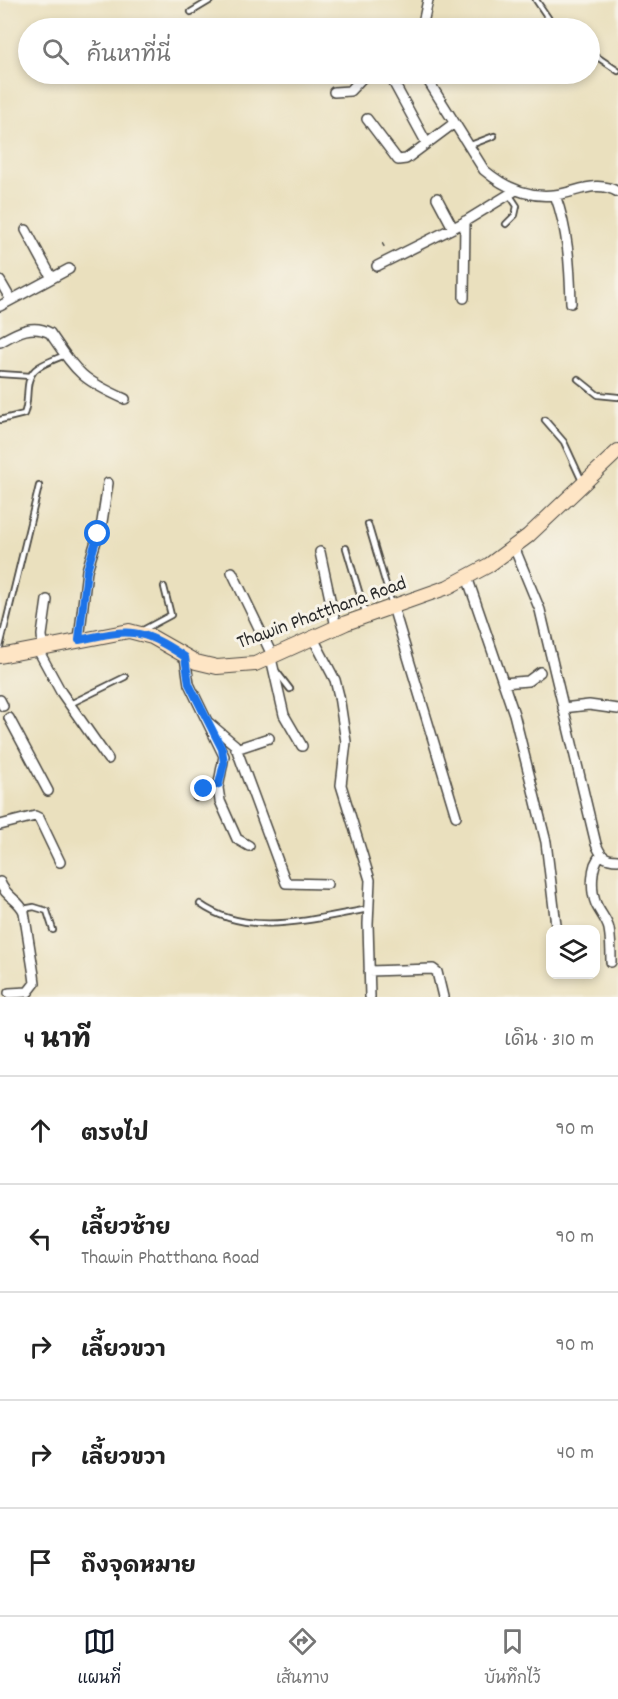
<!DOCTYPE html>
<html lang="th">
<head>
<meta charset="utf-8">
<style>
  body { margin:0; font-family:Dekko,"Playpen Sans Thai",sans-serif; background:#f2f2f2; color:#222 }
  .controls { position:absolute; right:18px; bottom:18px; display:grid; overflow:hidden; border-radius:12px; box-shadow:0 3px 9px #0003 }
  .controls button { width:54px; height:54px; display:grid; place-items:center; padding:0; border:0; border-bottom:2px solid #e0e0e0; background:#fff; color:#222; font:30px sans-serif }
  .stop { position:absolute; width:18px; height:18px; margin:-14px; border:4px solid #1a73e8; border-radius:50%; background:#fff }
  .stop.end { background:#1a73e8; border-color:#fff; box-shadow:0 2px 6px #0008 }
  .list { margin:0; padding:0; list-style:none }
  h2 { display:flex; justify-content:space-between; align-items:center; height:78px; margin:0; padding:0 24px; font-size:26px }
  h2 small { font-size:20px; font-weight:400; color:#767676 }
  .list li { display:grid; grid-template-columns:39px 1fr auto; gap:18px; align-items:center; box-sizing:border-box; height:108px; padding:0 24px; border-top:2px solid #e0e0e0 }
  .list b { display:block; font-size:22px; white-space:nowrap }
  .list p { margin:0; font-size:20px; white-space:nowrap; color:#767676 }
  .list em { font-size:20px; font-style:normal; color:#767676 }
  .icon { flex:none; width:33px; height:33px; fill:none; stroke:currentColor; stroke-width:2; stroke-linecap:round; stroke-linejoin:round }
  .map { position:relative; flex:none; width:618px; height:997px; overflow:hidden }
  .search { position:absolute; background:#fff; box-shadow:0 3px 9px #0003; left:18px; right:18px; top:18px; height:66px; display:flex; align-items:center; gap:15px; box-sizing:border-box; padding:0 21px; border-radius:33px; color:#767676; font-size:22px }
  .sheet { height:618px; background:#fff }
  nav { display:flex; justify-content:space-around; align-items:center; box-sizing:border-box; height:84px; border-top:2px solid #e0e0e0; background:#fff; font-size:16px; color:#767676 }
  nav a { display:grid; justify-items:center; gap:3px }
  nav .on { color:#111827 }
  .map>svg:first-child { display:block }
</style>
</head>
<body>
<div class="map">
<svg width="618" height="997" viewBox="0 0 618 997">
  <rect width="100%" height="100%" fill="#f7f3e8"/>
  <filter id="ink" filterUnits="userSpaceOnUse"><feTurbulence type="fractalNoise" baseFrequency=".0167" numOctaves="2"/><feDisplacementMap in="SourceGraphic" scale="12" xChannelSelector="R" yChannelSelector="G"/><feConvolveMatrix kernelMatrix="1 2 1 2 8 2 1 2 1" color-interpolation-filters="sRGB"/></filter>
  <filter id="wash" filterUnits="userSpaceOnUse"><feTurbulence type="fractalNoise" baseFrequency=".008" numOctaves="4" result="noise"/><feDisplacementMap in="SourceGraphic" scale="24" xChannelSelector="R" yChannelSelector="G"/><feGaussianBlur stdDeviation="1.35" result="paint"/><feColorMatrix in="noise" values="0 0 0 0 0 0 0 0 0 0 0 0 0 0 0 0 0 1.4 0 .05"/><feComposite in="paint" operator="in"/></filter>
  <g filter="url(#wash)">
    <rect width="100%" height="100%" fill="#eae0be"/>
  </g>
  <g filter="url(#ink)">
    <g fill="none" stroke-linecap="round" stroke-linejoin="round">
      <!-- lane casing -->
      <g stroke="#484641" stroke-width="8">
        <path id="lane" d="M536,0L555,28
          M191,12L211,0
          M590,52L618,71
          M468,146L494,136
          M506,224L515,215L517,206L509,194
          M0,374L31,376
          M578,379L598,395L618,397
          M0,420L24,414C30,401 24,382 34,371C40,364 56,359 65,355
          M545,420L564,442L582,481
          M368,524L392,605
          M346,548L366,615
          M141,631L171,615L164,587
          M0,647L39,486
          M277,672L290,689
          M70,704L125,677
          M196,798L204,789L219,785
          M200,904C249,939 315,918 369,909
          M23,909L34,907L47,911L53,930"/>
      </g>
      <!-- street casing -->
      <g stroke="#484641" stroke-width="12">
        <path id="street" d="M422,28L428,0
          M389,74L426,142
          M424,74L484,170C504,187 528,198 554,195C576,193 596,179 618,192
          M334,92L350,91L366,74
          M367,119L398,160L406,159L453,124
          M555,195C568,230 570,266 571,303
          M437,198L453,228
          M26,230L52,278
          M377,266L459,225L516,190
          M0,281L11,300
          M464,298L465,221
          M0,306L69,269
          M0,342C16,333 32,323 50,333C77,372 80,379 125,399
          M514,547L540,610L596,844C601,856 604,860 618,860
          M320,552L336,627
          M232,572L273,657
          M467,577L514,714L546,842L556,925
          M393,607L456,816
          M313,638L335,680L339,696L346,742L341,785L370,880L368,924L370,997
          M79,640L87,570L102,522L108,483
          M43,647L42,635L47,600
          M37,648L61,692L108,759
          M185,657L189,684L224,756L218,788L220,801L237,839L249,846
          M271,658L284,715L302,746
          M503,683L528,681L540,672
          M0,700L3,706
          M563,708L589,705L618,709
          M9,718L48,791
          M209,723L235,745L286,883L327,884
          M236,749L269,738
          M0,825L35,816L39,818L60,862
          M601,855C590,865 591,892 596,904C600,913 607,920 609,929C611,940 611,951 611,962
          M0,882C5,897 19,899 24,912L34,975L35,983L28,992L9,993
          M369,971L433,969L437,972L443,997"/>
      </g>
      <!-- secondary casing -->
      <g stroke="#484641" stroke-width="16">
        <path id="secondary" d="M0,656L129,631L152,637L196,662L217,667L255,664L346,623L448,587L489,565L528,536L618,451"/>
      </g>
      <!-- path -->
      <path stroke="#484641" stroke-width="1.5" stroke-dasharray="4.5 4.5" stroke-linecap="butt" d="M382,243L386,250"/>
      <!-- lane -->
      <use href="#lane" stroke="#fff" stroke-width="4.5"/>
      <!-- street -->
      <use href="#street" stroke="#fff" stroke-width="9"/>
      <!-- secondary -->
      <use href="#secondary" stroke="#fee5c5" stroke-width="14"/>
    </g>
  </g>
  <g fill="none" stroke-linecap="round" stroke-linejoin="round" filter="url(#ink)">
    <!-- route -->
    <path stroke="#1a73e8" stroke-width="8" d="M98,534L87,570L79,640C130,629 140,627 185,657L189,684L222,749L224,763L219,784L204,789"/>
  </g>
  <g text-anchor="middle" dominant-baseline="central" stroke-width="6" stroke-linejoin="round" paint-order="stroke">
    <!-- street labels -->
    <g font-size="20" fill="#2b2b2b" stroke="#f7f3e8">
      <text transform="translate(322 614) rotate(-20)">Thawin Phatthana Road</text>
    </g>
  </g>
</svg>
<div class="controls">
<button><svg class="icon" aria-label="layers" viewBox="0 0 24 24"><path d="M12 4l9 5-9 5-9-5zM3 14l9 5 9-5"/></svg></button>
</div>
<div class="stop" style="left:98px;top:534px"></div>
<div class="stop end" style="left:204px;top:789px"></div>
<div class="search"><svg class="icon" aria-label="search" viewBox="0 0 24 24"><circle cx="10" cy="10" r="6"/><path d="M15 15l6 6"/></svg>ค้นหาที่นี่</div>
</div>
<section class="sheet">
<h2>4 นาที<small>เดิน · 310 m</small></h2>
<ul class="list">
<li><svg class="icon" aria-label="ahead" viewBox="0 0 24 24"><path d="M12 20V5M6 11l6-6 6 6"/></svg><div><b>ตรงไป</b></div><em>90 m</em></li>
<li><svg class="icon" aria-label="left" viewBox="0 0 24 24"><path d="M17 20v-9H6M10 6l-5 5 5 5"/></svg><div><b>เลี้ยวซ้าย</b><p>Thawin Phatthana Road</p></div><em>90 m</em></li>
<li><svg class="icon" aria-label="right" viewBox="0 0 24 24"><path d="M7 20v-9h11M14 6l5 5-5 5"/></svg><div><b>เลี้ยวขวา</b></div><em>90 m</em></li>
<li><svg class="icon" aria-label="right" viewBox="0 0 24 24"><path d="M7 20v-9h11M14 6l5 5-5 5"/></svg><div><b>เลี้ยวขวา</b></div><em>40 m</em></li>
<li><svg class="icon" aria-label="arrive" viewBox="0 0 24 24"><path d="M6 21V4h12l-3 4 3 4H6"/></svg><div><b>ถึงจุดหมาย</b></div></li>
</ul>
</section>
<nav>
<a class="on"><svg class="icon" aria-label="map" viewBox="0 0 24 24"><path d="M3 6l6-2 6 2 6-2v14l-6 2-6-2-6 2zM9 4v14M15 6v14"/></svg>แผนที่</a>
<a><svg class="icon" aria-label="directions" viewBox="0 0 24 24"><path d="M12 3l9 9-9 9-9-9zM9 14v-3h6M13 9l2 2-2 2"/></svg>เส้นทาง</a>
<a><svg class="icon" aria-label="saved" viewBox="0 0 24 24"><path d="M7 4h10v16l-5-4-5 4z"/></svg>บันทึกไว้</a>
</nav>
</body>
</html>
